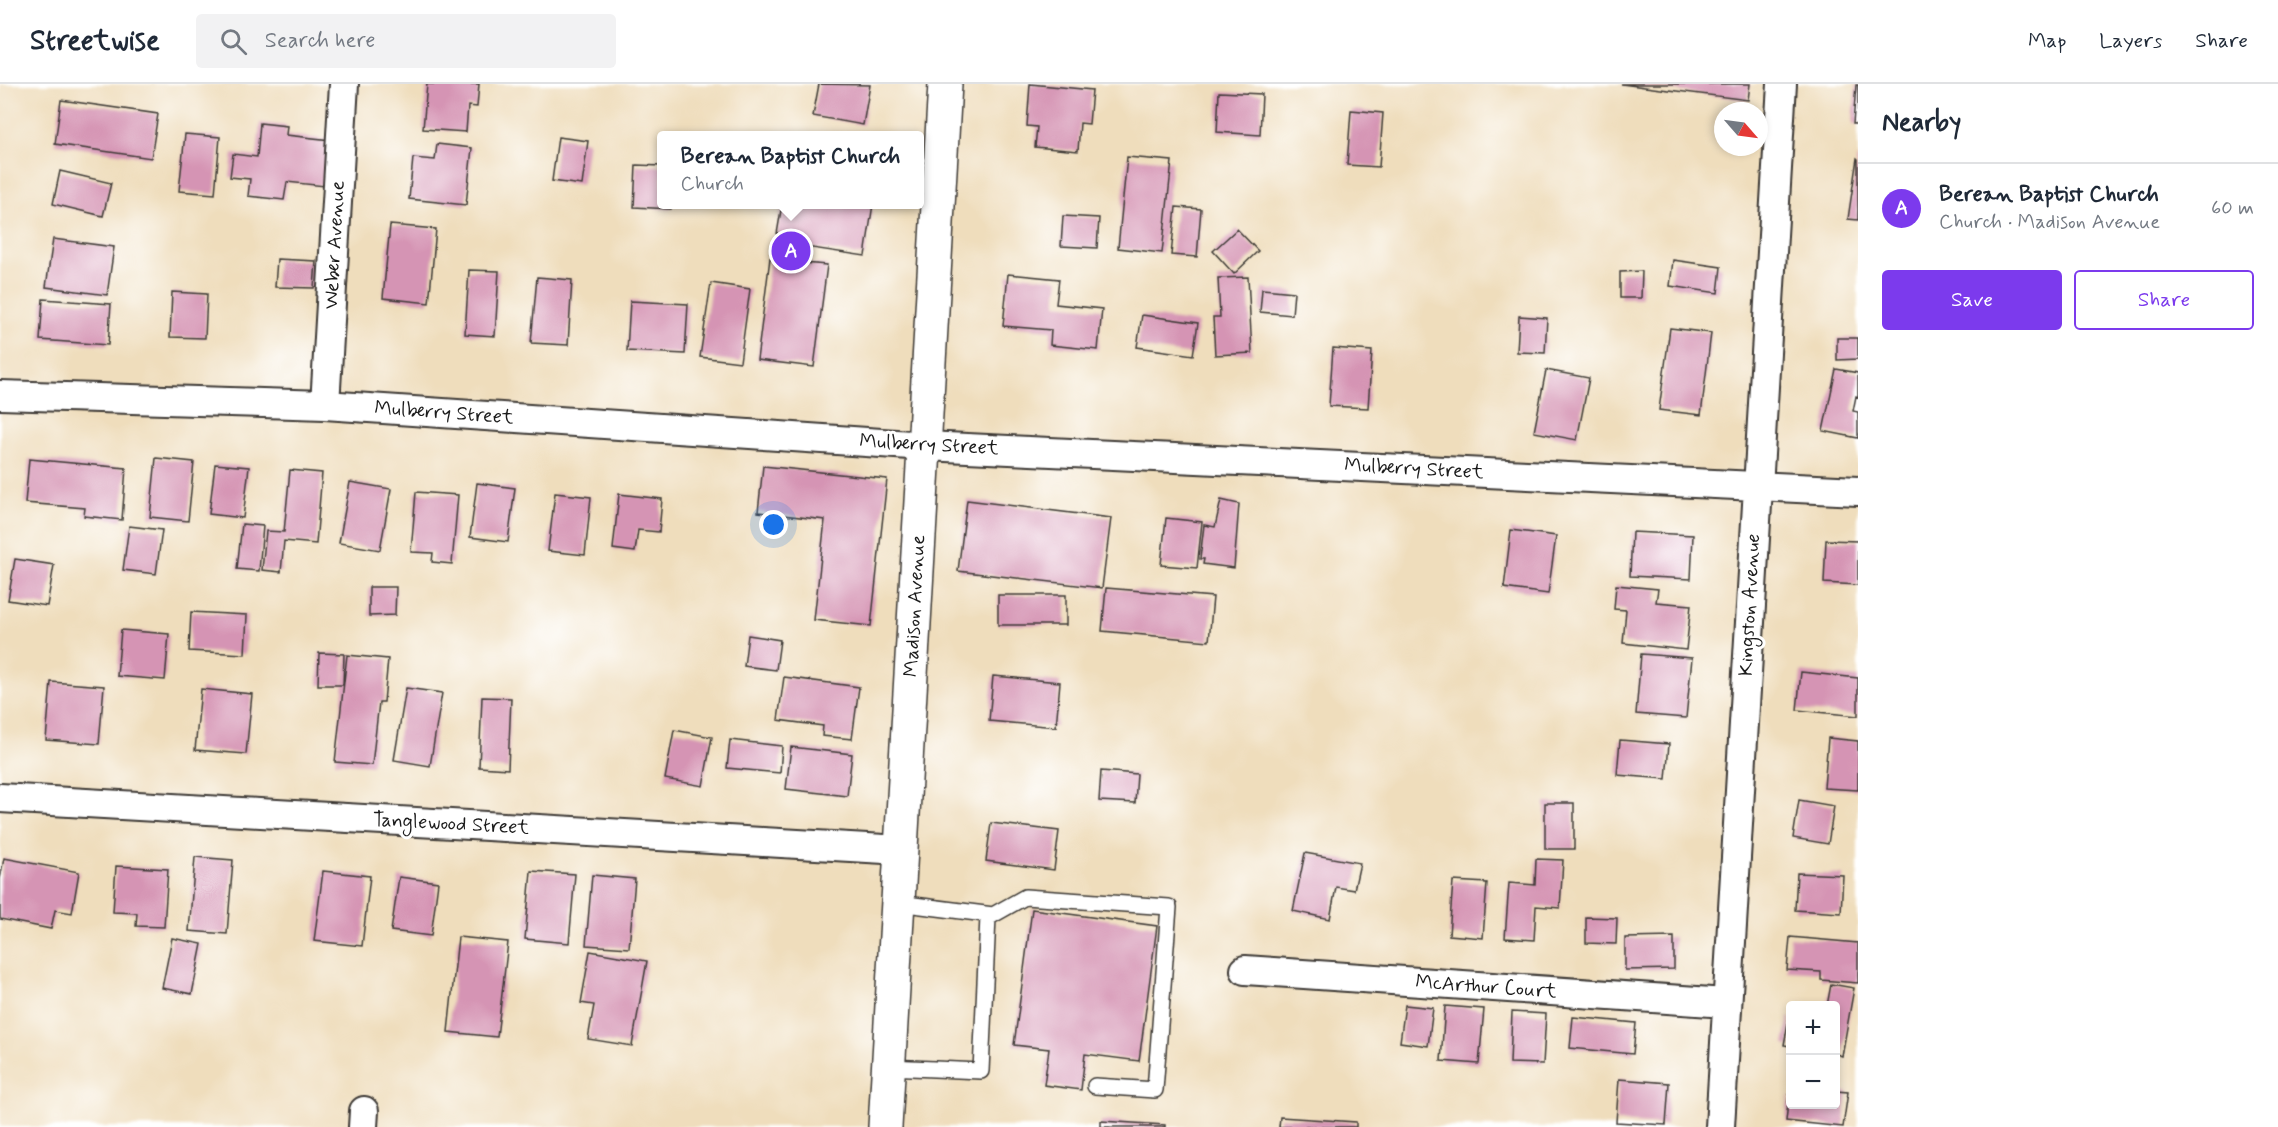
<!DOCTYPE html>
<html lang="en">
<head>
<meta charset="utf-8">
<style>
  body { margin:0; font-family:Mynerve,sans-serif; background:#f2f2f3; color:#1f2937 }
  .controls { position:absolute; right:18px; bottom:18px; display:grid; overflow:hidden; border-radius:6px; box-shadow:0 3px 9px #0003 }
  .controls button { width:54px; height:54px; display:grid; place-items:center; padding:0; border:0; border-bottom:2px solid #e0e1e3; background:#fff; color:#1f2937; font:30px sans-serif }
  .compass { position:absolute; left:1714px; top:18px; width:54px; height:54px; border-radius:50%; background:#fff; box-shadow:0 3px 9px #0003; rotate:118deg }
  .you { position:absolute; left:774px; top:441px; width:21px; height:21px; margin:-15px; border:4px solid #fff; border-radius:50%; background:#1a73e8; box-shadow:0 0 0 9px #1a73e833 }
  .badge { display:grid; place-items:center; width:39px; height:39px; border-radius:50%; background:#7c3aed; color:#fff; font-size:20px; font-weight:700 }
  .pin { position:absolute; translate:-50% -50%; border:3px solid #fff; box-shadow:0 2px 6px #0006 }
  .popup { position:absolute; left:657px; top:47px; width:267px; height:78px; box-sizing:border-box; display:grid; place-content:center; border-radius:6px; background:#fff; filter:drop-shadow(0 2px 4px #0005); font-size:20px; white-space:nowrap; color:#747a83 }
  .popup b { font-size:22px; color:#1f2937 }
  .popup::after { content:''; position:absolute; left:50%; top:100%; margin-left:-12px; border:12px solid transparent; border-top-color:#fff }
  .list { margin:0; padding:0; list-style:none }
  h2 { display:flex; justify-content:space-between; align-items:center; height:78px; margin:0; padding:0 24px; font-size:26px }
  h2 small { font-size:20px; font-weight:400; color:#747a83 }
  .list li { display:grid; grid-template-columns:39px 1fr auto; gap:18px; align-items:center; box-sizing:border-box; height:90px; padding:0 24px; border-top:2px solid #e0e1e3 }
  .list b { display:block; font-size:22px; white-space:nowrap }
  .list p { margin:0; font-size:20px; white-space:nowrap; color:#747a83 }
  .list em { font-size:20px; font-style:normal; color:#747a83 }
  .actions { display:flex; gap:12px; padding:18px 24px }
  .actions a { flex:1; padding:14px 0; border:2px solid #7c3aed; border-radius:6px; text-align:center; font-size:21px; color:#7c3aed }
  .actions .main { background:#7c3aed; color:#fff }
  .icon { flex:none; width:33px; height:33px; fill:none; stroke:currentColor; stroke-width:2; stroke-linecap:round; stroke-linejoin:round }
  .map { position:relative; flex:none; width:1858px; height:1043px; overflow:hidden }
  header { display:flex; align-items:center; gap:36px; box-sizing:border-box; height:84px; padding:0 30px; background:#fff; border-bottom:2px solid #e0e1e3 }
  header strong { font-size:28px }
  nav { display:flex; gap:33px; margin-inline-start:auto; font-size:21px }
  .search { width:420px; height:54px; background:#f2f2f3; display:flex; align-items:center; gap:15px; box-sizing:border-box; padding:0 21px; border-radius:6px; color:#747a83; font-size:22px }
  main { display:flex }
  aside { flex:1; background:#fff }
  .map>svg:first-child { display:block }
</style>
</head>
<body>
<header>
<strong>Streetwise</strong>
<div class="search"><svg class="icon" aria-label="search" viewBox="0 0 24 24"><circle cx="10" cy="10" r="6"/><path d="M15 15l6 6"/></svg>Search here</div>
<nav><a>Map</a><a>Layers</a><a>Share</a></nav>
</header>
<main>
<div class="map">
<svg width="1858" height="1043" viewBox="0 0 1858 1043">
  <rect width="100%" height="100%" fill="#fff"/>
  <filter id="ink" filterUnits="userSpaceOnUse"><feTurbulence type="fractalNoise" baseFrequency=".0167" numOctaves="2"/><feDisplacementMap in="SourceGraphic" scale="12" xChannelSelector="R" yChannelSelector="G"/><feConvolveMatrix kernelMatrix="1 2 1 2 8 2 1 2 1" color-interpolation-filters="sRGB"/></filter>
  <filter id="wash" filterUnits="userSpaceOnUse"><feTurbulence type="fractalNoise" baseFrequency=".008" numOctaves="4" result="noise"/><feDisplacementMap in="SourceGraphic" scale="24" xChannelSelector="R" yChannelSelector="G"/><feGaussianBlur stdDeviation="1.35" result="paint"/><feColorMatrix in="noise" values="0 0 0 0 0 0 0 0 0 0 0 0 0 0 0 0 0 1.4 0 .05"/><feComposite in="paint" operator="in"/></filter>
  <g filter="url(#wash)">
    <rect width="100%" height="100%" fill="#efddbc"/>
    <g id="blocks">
      <!-- building -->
      <path fill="#d594b4" d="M427,0H479L477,23L468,22L466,48L423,45Z
        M819,0L870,1L863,41L813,32Z
        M1030,0L1092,6L1089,40L1080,39L1078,67L1035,63L1037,43L1027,42Z
        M1621,0H1750L1748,16Z
        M1856,1H1858V40H1853Z
        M1219,8L1262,10L1260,51L1217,48Z
        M61,16L158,30L151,74L55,60Z
        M1351,26L1383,29L1379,83L1347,81Z
        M260,39L287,42L286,51L331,56L325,102L287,98L284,116L248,112L250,95L230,93L233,70L257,73Z
        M185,50L220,53L215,110L179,107Z
        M558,53L588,57L582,101L552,97Z
        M437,60L472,64L466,121L409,115L413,74L435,76Z
        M1127,73L1172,77L1162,169L1118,164Z
        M1857,74L1858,75V136L1848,135Z
        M636,81L662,82V120H672L671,125L634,123Z
        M60,87L111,99L103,132L53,120Z
        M782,120H873L865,172L806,163L804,179L827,181L814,283L757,276L770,174L784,176L773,174Z
        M1176,123L1201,125L1197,173L1171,171Z
        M1063,132L1099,134L1097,164L1061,162Z
        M390,141L436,145L429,219L383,214Z
        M1237,145L1258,167L1234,190L1213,167Z
        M53,155L114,163L107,211L46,203Z
        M277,175L316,177L314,204L275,203Z
        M1673,176L1721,183L1718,209L1670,202Z
        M469,186L499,187L495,252L465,250Z
        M1642,187L1641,214H1620V188Z
        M1008,190L1059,195L1056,220L1102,225L1098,266L1050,261L1051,246L1003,242Z
        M537,193L572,196L568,261L531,259Z
        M1248,193L1252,269L1215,271L1213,233H1220L1218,194Z
        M711,199L750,205L740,278L700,273Z
        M1262,205L1294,208L1292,231L1260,228Z
        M172,208L207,210L205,254L170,253Z
        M43,215L111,220L108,261L40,256Z
        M630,217L688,220L685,270L627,267Z
        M1142,231L1198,239L1193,271L1137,263Z
        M1519,232L1547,234L1545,269L1517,268Z
        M1670,244L1711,249L1701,331L1659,326Z
        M1837,254H1858V275L1837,276Z
        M1333,264L1372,267L1368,324L1329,322Z
        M1836,285L1858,289V313L1856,312L1853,327L1858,328V354L1823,347Z
        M1546,286L1589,294L1577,356L1534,348Z
        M156,374L194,378L188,437L150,433Z
        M29,375L126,384L122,436L84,432L85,424L25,419Z
        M215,380L249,383L243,434L209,430Z
        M763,382L887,395L871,542L814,536L825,436L758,428Z
        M290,386L322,389L316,460L284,457L281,488L262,486L266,447L284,448Z
        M350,398L391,405L380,466L339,459Z
        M477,399L515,404L508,458L470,453Z
        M416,408L458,411L452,480L432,478L433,469L411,468Z
        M555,409L591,413L585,471L548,467Z
        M619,410L662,415L659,448L638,446L635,468L613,465Z
        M967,416L1111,434L1102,504L958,487Z
        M1221,416L1239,420L1234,484L1203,480L1204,475H1200L1204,441L1215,443Z
        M1166,434L1202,438L1197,484L1161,481Z
        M242,440L263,442L259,487L237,485Z
        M129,442L162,446L156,490L123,486Z
        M1511,446L1556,452L1548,510L1504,504Z
        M1632,448L1693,451L1691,495L1630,492Z
        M1826,456L1858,457V501L1824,499Z
        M15,475L54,481L47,522L8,516Z
        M1616,501L1658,505L1656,518L1691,521L1686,566L1623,559L1626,526L1614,525Z
        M369,503H396L395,531L369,532Z
        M1106,504L1213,513L1209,557L1102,547Z
        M998,511H1066V541H998Z
        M191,528L247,531L245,570L189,567Z
        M121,546L169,550L165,596L117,592Z
        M748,551L780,556L776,586L744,582Z
        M319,569L344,570L343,601H318Z
        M1641,570L1692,574L1686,634L1636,630Z
        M347,571L388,575L384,618H379L372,681L335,678Z
        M1801,588L1858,594V632L1797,626Z
        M993,592L1060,598L1056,643L989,637Z
        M784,593L859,603L852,655L822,652L823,642L778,636Z
        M51,598L104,602L99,660L46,656Z
        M406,604L442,609L430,682L394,676Z
        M201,605L252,610L246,670L195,666Z
        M482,613L511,614L508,685L479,683Z
        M674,646L712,653L703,702L665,695Z
        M1828,654L1858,657V706L1824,704Z
        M730,656L782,662L780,689L727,684Z
        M1620,656L1669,660L1666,695L1617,691Z
        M791,663L852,670L847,712L786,705Z
        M1101,687L1137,690L1135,719L1099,717Z
        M1799,716L1834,722L1828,760L1793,754Z
        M1545,719H1574V765H1545Z
        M991,739L1059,747L1054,786L986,777Z
        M1305,769L1360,779L1354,806L1336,803L1330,835L1293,827Z
        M195,773L233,776L227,850L189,847Z
        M4,774L79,788L72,829L55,826L51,845L0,835V795Z
        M1536,775L1563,776L1560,824L1536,822L1534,856L1505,854L1509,799L1535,801Z
        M116,782L168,785L164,843L136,842L137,829L113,828Z
        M323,787L370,792L362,862L314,857Z
        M531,787L575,790L569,859L525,855Z
        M1797,789L1843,791L1841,829L1795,826Z
        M592,791L635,795L629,864L586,861Z
        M399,793L438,798L431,852L391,847Z
        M1453,797L1487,799L1483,854L1449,851Z
        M1032,825L1157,842L1139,977L1085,970L1081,1006L1044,1001L1049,965L1014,961Z
        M1586,833L1617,834L1616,860L1586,859Z
        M458,853L508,858L497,953L448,948Z
        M1674,853V885L1625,886V854Z
        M1790,853L1858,859V899L1821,896V888L1787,886Z
        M172,854L202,860L192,910L162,904Z
        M590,867L647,877L632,962L588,955L594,921L581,919Z
        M1831,900L1854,904L1842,972L1836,970V922H1827Z
        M1405,921L1433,924L1428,962L1400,958Z
        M1445,922L1484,925L1479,980L1441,977Z
        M1512,928L1546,930L1543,980L1510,979Z
        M1573,933L1636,939L1633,970L1570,964Z
        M1789,934H1790V962L1784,961Z
        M1619,995L1669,999L1666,1041L1616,1038Z
        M1836,1007L1848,1008L1843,1043L1786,1037L1789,1010L1790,1020H1836Z
        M1280,1033L1356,1038V1043H1279Z
        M1101,1037L1165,1041V1043H1101Z"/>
    </g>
  </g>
  <g filter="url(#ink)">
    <use href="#blocks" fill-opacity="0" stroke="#3c3934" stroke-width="1.5"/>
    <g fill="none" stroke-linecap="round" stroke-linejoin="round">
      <!-- service casing -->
      <g stroke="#3c3934" stroke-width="18">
        <path id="service" d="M898,819L993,831
          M888,983L981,987L988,833L993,831L1025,813L1169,823L1155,1006L1095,1002"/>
      </g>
      <!-- minor casing -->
      <g stroke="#3c3934" stroke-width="32">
        <path id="minor" d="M0,311L325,321L925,362L1858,407
          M325,321L344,0
          M0,714L902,766
          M1245,886L1726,919
          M363,1043L364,1027
          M1720,1043L1782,0"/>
      </g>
      <!-- tertiary casing -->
      <g stroke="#3c3934" stroke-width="36">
        <path id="tertiary" d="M885,1043L945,0"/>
      </g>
      <!-- service -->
      <use href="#service" stroke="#fff" stroke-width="15"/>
      <!-- minor -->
      <use href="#minor" stroke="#fff" stroke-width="28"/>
      <!-- tertiary -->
      <use href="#tertiary" stroke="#fff" stroke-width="33"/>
    </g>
  </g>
  <g text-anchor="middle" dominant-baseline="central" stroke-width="6" stroke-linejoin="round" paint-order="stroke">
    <!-- street labels -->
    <g font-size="20" fill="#1c1c1c" stroke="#fff">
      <text transform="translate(335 161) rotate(-87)">Weber Avenue</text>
      <text transform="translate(444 329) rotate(4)">Mulberry Street</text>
      <text transform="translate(929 361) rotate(3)">Mulberry Street</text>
      <text transform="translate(1414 385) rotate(3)">Mulberry Street</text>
      <text transform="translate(1750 521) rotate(-87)">Kingston Avenue</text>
      <text transform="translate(915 522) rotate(-87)">Madison Avenue</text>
      <text transform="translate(451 740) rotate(3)">Tanglewood Street</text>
      <text transform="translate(1486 903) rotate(4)">McArthur Court</text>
    </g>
  </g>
</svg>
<div class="controls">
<button>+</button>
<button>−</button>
</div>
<svg class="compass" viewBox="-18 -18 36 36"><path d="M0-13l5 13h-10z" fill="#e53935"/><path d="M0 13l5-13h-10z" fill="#747a83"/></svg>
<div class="you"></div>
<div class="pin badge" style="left:791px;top:167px">A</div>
<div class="popup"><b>Berean Baptist Church</b>Church</div>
</div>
<aside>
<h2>Nearby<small></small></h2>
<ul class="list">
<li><span class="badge">A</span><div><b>Berean Baptist Church</b><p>Church · Madison Avenue</p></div><em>60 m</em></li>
</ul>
<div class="actions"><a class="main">Save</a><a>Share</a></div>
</aside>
</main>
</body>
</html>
